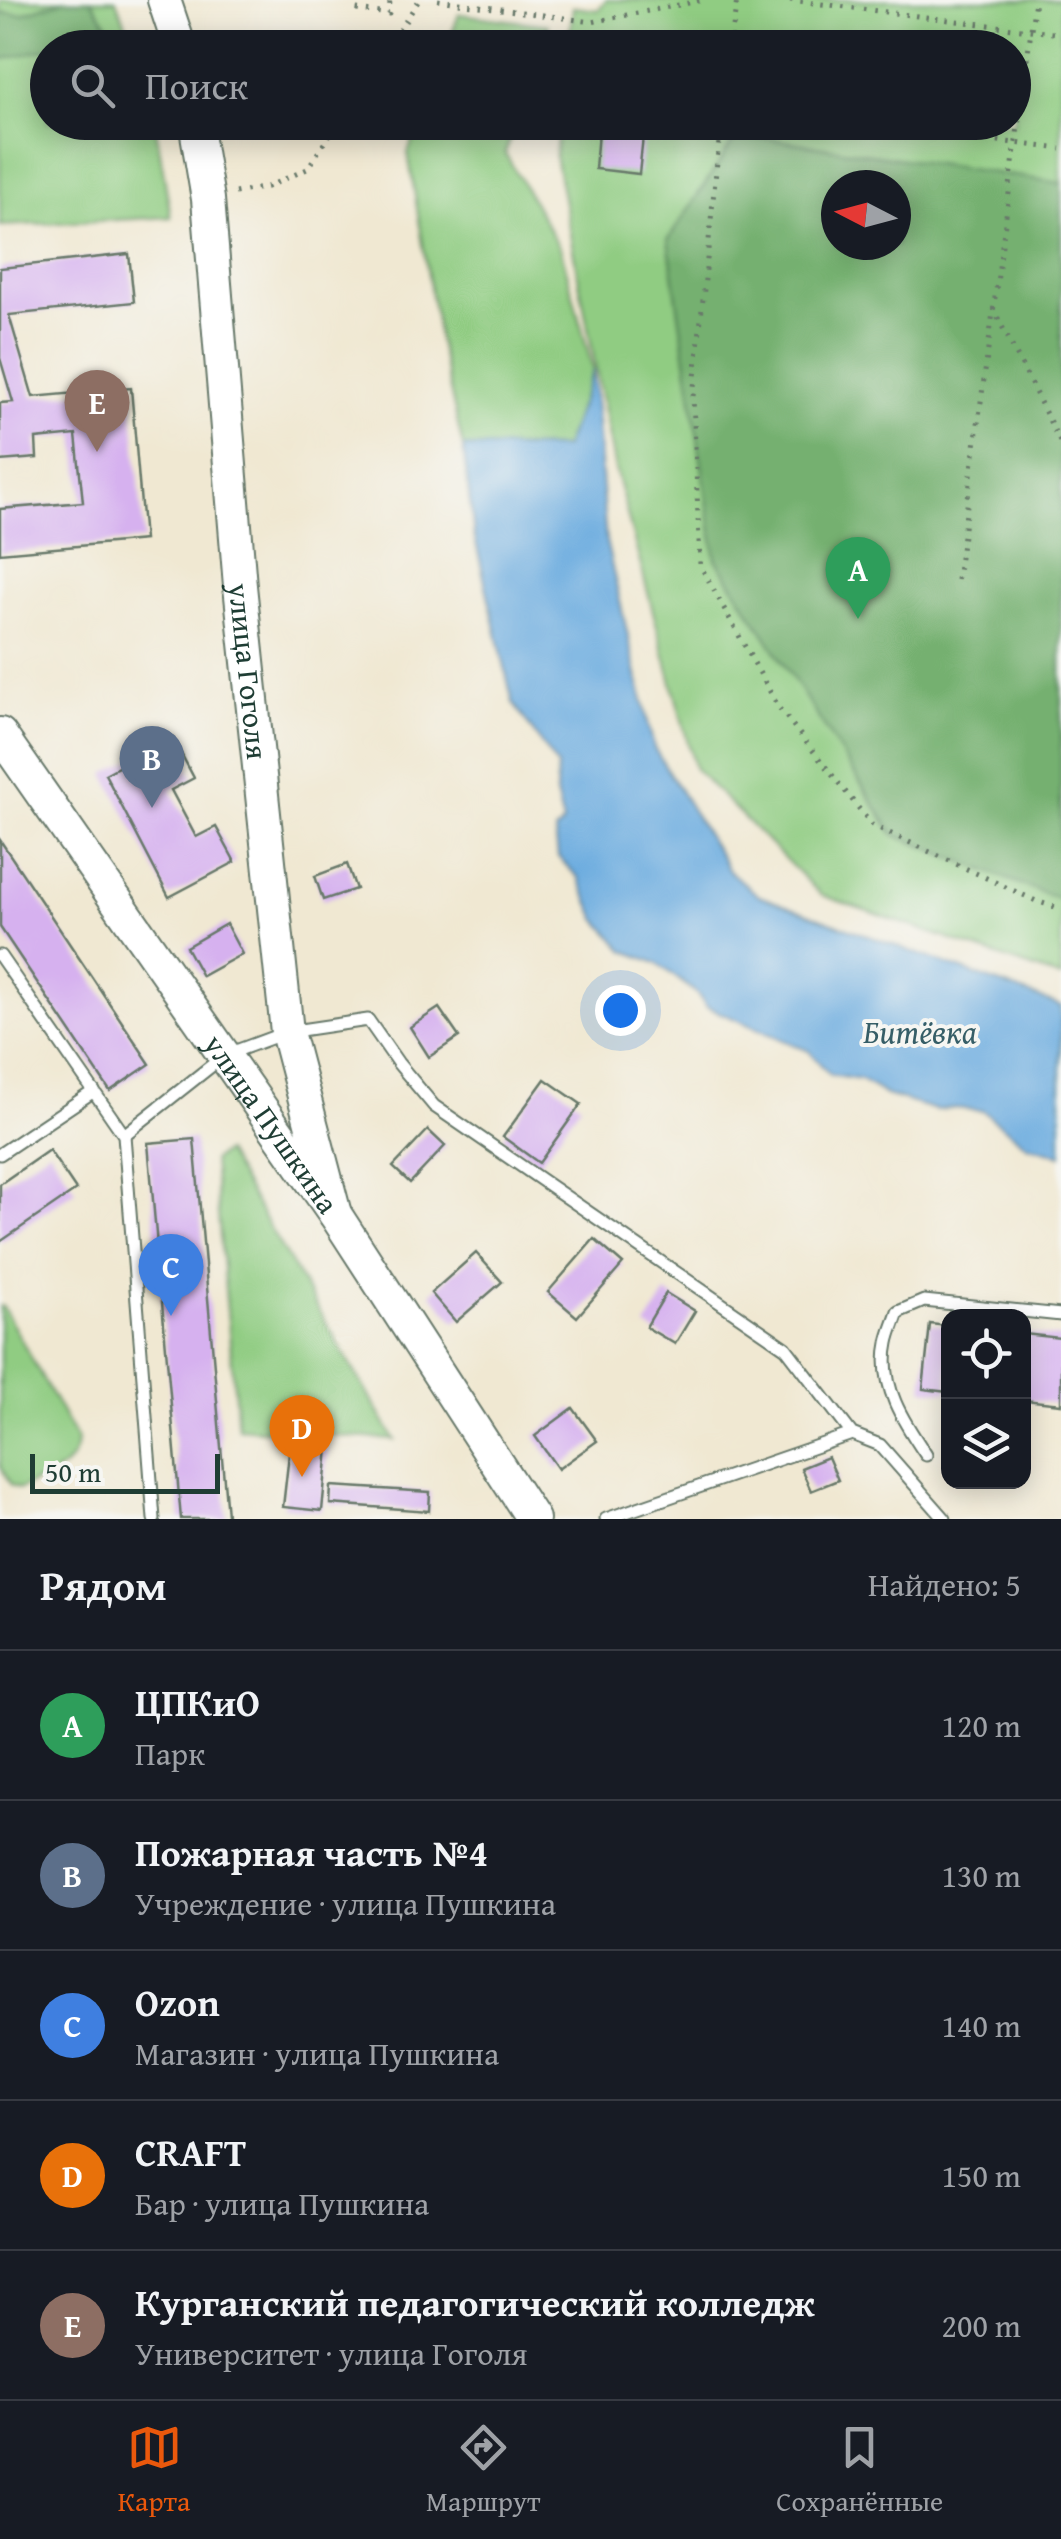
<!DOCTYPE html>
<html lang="ru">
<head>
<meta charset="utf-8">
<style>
  body { margin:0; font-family:"Gentium Book Plus",serif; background:#242831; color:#f1f3f6 }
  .controls { position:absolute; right:30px; bottom:30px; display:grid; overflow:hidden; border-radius:20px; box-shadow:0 5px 25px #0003 }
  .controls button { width:90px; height:90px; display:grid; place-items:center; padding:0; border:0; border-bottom:2px solid #363941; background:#171b24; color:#f1f3f6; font:50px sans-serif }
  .compass { position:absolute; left:821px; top:170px; width:90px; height:90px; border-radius:50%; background:#171b24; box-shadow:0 5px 25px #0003; rotate:276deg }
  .scale { position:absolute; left:30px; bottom:25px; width:190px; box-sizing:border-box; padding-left:10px; border:5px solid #1f3d34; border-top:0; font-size:28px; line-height:35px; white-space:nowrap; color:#1f3d34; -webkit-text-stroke:8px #f6f6f2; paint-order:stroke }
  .you { position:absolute; left:620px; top:1010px; width:35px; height:35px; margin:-25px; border:8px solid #fff; border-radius:50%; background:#1a73e8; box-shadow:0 0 0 15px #1a73e833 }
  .badge { display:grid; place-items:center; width:65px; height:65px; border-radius:50%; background:#ea580c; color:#fff; font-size:32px; font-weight:700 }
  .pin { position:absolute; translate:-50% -82px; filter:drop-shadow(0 2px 5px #0008) }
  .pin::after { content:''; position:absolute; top:52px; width:35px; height:30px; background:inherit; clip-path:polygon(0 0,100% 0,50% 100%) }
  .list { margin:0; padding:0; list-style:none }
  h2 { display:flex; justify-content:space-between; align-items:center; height:130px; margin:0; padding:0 40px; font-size:42px }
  h2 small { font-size:32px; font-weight:400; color:#9ea1a6 }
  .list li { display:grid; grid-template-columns:65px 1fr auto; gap:30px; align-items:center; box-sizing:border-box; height:150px; padding:0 40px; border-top:2px solid #363941 }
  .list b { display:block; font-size:38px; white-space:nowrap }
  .list p { margin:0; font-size:32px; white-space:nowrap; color:#9ea1a6 }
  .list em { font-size:32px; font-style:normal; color:#9ea1a6 }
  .icon { flex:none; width:55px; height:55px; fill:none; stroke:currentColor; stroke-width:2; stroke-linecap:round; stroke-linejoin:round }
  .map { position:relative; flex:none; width:1061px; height:1519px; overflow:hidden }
  .search { position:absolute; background:#171b24; box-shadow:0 5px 25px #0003; left:30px; right:30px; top:30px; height:110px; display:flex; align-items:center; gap:25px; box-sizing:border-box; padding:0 35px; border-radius:55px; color:#9ea1a6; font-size:38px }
  .sheet { height:880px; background:#171b24 }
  nav { display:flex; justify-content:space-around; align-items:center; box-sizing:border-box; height:140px; border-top:2px solid #363941; background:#171b24; font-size:28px; color:#9ea1a6 }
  nav a { display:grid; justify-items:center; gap:5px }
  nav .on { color:#ea580c }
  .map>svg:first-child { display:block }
</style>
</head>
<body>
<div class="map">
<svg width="1061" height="1519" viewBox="0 0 1061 1519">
  <rect width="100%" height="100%" fill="#f6f6f2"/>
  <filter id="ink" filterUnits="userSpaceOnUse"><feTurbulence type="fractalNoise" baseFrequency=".01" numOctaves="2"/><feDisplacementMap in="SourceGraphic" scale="20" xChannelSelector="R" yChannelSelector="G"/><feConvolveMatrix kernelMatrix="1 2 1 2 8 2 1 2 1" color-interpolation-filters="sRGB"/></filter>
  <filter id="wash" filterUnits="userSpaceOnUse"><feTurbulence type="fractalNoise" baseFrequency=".0048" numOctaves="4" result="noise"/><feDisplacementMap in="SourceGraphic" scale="40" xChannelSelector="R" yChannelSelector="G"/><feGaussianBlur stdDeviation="2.25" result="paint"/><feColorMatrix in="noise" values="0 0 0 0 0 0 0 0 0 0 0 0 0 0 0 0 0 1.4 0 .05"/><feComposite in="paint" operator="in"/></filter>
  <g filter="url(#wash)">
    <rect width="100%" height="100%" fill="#f0e8d2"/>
    <!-- green -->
    <path fill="#90cc82" stroke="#58845b" stroke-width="2.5" fill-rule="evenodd" d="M0,0H116L135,47L48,48V122L155,123L171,217L0,226Z
      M606,0H1061V978L821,895L695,769L615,469L555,156L559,123L1014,122V48L568,47L573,7L598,10ZM836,185H896V245H836Z
      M459,14L548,25L541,47H447Z
      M419,123H515L505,153L561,250L593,370L564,448L463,447L439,342L408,153Z
      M225,1152L395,1440L238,1428L213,1160Z
      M0,1306L3,1307L77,1440C76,1471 45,1476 20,1489L11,1485L0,1466Z"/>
    <!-- forest -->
    <path fill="#74b070" stroke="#4a7652" stroke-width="2.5" fill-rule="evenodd" d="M64,0H91L118,41V47L70,48L62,45L0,60V13L21,14Z
      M738,134L1061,183V900L894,835L716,559L668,240ZM836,185H896V245H836Z"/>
    <!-- water -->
    <path fill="#6babdf" stroke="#45748a" stroke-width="2.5" d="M593,370L606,541L654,748L729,871L759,896L1061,1006V1155L1027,1145L983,1111L955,1108L936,1110L886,1095L861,1080L830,1075L809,1051L707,1007L695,992L657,963L625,951L597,919L578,877L558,857L555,832L563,823L556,794L557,766L513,703L474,534L463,447L564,448Z"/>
    <g id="blocks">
      <!-- building -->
      <path fill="#d6b1ef" d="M598,132L643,137L639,174L595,169Z
        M129,254L134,302L9,315L33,397L131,388L144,540L0,553V509L83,502L76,435L36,439L37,458L0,461V403L13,402L0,358V268Z
        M173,738L194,778L171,790L196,837L216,827L235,862L169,897L105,774Z
        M0,840L150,1064L110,1091L0,927Z
        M347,864L356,889L323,900L315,876Z
        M226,924L242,954L202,976L186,947Z
        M439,1008L459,1037L429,1057L410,1027Z
        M545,1079L581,1104L539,1163L503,1137Z
        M428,1130L445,1146L410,1183L393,1167Z
        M194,1139L227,1515V1519H181L148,1143Z
        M49,1150L76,1190L0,1242V1184Z
        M594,1239L623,1264L577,1317L548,1292Z
        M476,1253L502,1282L456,1322L431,1293Z
        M666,1293L695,1311L675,1344L646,1327Z
        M930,1324L948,1326V1392L923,1389Z
        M1024,1334L1061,1338V1404L1024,1400Z
        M573,1408L597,1441L558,1469L535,1436Z
        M290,1445L328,1448L322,1511L283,1507Z
        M828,1457L838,1480L811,1491L801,1468Z
        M331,1486L430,1492L429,1511L330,1504Z"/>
    </g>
  </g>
  <g filter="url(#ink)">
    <use href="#blocks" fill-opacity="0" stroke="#68796b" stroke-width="2.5"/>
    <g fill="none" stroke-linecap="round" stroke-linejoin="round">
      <!-- lane casing -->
      <g stroke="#68796b" stroke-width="15">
        <path id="lane" d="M0,956L124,1135L154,1519
          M124,1135L225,1055L287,1032L368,1020L398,1063L434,1106L786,1348L852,1434L606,1519
          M0,1154L94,1091
          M852,1434L880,1445L945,1519
          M926,1455C903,1421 879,1385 888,1343C890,1332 895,1322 898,1312L924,1301L1061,1315"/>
      </g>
      <!-- secondary casing -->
      <g stroke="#68796b" stroke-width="36">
        <g id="secondary">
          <path d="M164,0L180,48"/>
          <path id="s1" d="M195,122L208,199L240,586L287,1032L335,1214"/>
          <path id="s2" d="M0,734L335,1214L533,1519"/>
        </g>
      </g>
      <!-- path -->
      <path stroke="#68796b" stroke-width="5" stroke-dasharray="2.5 8" stroke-linecap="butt" d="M357,0L356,10L389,14L390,0
        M438,0L592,22L704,0
        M790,0L1061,34
        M388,48L419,0
        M730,48L737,0
        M721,122L693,397L700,565L779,708L872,825L1036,901L1061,909
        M852,122L1061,149
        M235,193L267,187L307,169L338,122
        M993,308L1061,444
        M957,580L1035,0"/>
      <!-- lane -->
      <use href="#lane" stroke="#fff" stroke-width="11"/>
      <!-- secondary -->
      <use href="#secondary" stroke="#fff" stroke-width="32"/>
    </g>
  </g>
  <g text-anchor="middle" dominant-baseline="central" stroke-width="8" stroke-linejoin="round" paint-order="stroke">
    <!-- street labels -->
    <g font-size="30" fill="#1f3d34" stroke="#f6f6f2">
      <text stroke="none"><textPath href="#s1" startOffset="552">улица Гоголя</textPath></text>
      <text stroke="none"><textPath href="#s2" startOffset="475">улица Пушкина</textPath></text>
    </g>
    <!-- water labels -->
    <g font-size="32" font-style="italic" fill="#365e67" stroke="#f6f6f2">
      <text x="920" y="1031">Битёвка</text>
    </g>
  </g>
</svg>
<div class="controls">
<button><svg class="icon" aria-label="locate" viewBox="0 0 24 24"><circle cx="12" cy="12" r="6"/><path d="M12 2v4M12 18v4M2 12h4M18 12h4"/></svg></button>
<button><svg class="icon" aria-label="layers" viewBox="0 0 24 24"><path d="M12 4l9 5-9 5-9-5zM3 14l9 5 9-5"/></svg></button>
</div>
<svg class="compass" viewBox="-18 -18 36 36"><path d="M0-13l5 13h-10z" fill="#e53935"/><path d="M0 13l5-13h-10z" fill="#9ea1a6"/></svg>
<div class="scale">50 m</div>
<div class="you"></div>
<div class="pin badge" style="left:858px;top:619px;background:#2e9e5b">A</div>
<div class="pin badge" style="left:152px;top:808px;background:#5c6f8a">B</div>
<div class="pin badge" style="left:171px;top:1316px;background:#3f7fe0">C</div>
<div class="pin badge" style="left:302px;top:1477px;background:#e8710a">D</div>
<div class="pin badge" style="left:97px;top:452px;background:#8d6e63">E</div>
<div class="search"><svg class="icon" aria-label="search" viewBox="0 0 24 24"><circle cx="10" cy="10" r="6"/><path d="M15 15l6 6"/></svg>Поиск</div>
</div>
<section class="sheet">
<h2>Рядом<small>Найдено: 5</small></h2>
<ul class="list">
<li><span class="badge" style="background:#2e9e5b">A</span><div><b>ЦПКиО</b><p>Парк</p></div><em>120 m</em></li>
<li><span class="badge" style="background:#5c6f8a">B</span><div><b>Пожарная часть №4</b><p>Учреждение · улица Пушкина</p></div><em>130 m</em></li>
<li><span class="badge" style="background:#3f7fe0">C</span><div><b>Ozon</b><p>Магазин · улица Пушкина</p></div><em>140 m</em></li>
<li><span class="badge" style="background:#e8710a">D</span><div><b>CRAFT</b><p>Бар · улица Пушкина</p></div><em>150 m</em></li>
<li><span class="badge" style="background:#8d6e63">E</span><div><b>Курганский педагогический колледж</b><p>Университет · улица Гоголя</p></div><em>200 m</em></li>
</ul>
</section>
<nav>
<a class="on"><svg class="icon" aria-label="map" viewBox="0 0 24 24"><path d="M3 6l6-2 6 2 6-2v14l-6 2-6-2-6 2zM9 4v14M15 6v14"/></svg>Карта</a>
<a><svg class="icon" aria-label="directions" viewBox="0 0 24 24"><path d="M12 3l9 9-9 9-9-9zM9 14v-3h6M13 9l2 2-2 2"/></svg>Маршрут</a>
<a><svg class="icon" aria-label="saved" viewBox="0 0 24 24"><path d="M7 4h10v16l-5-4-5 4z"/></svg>Сохранённые</a>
</nav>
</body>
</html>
